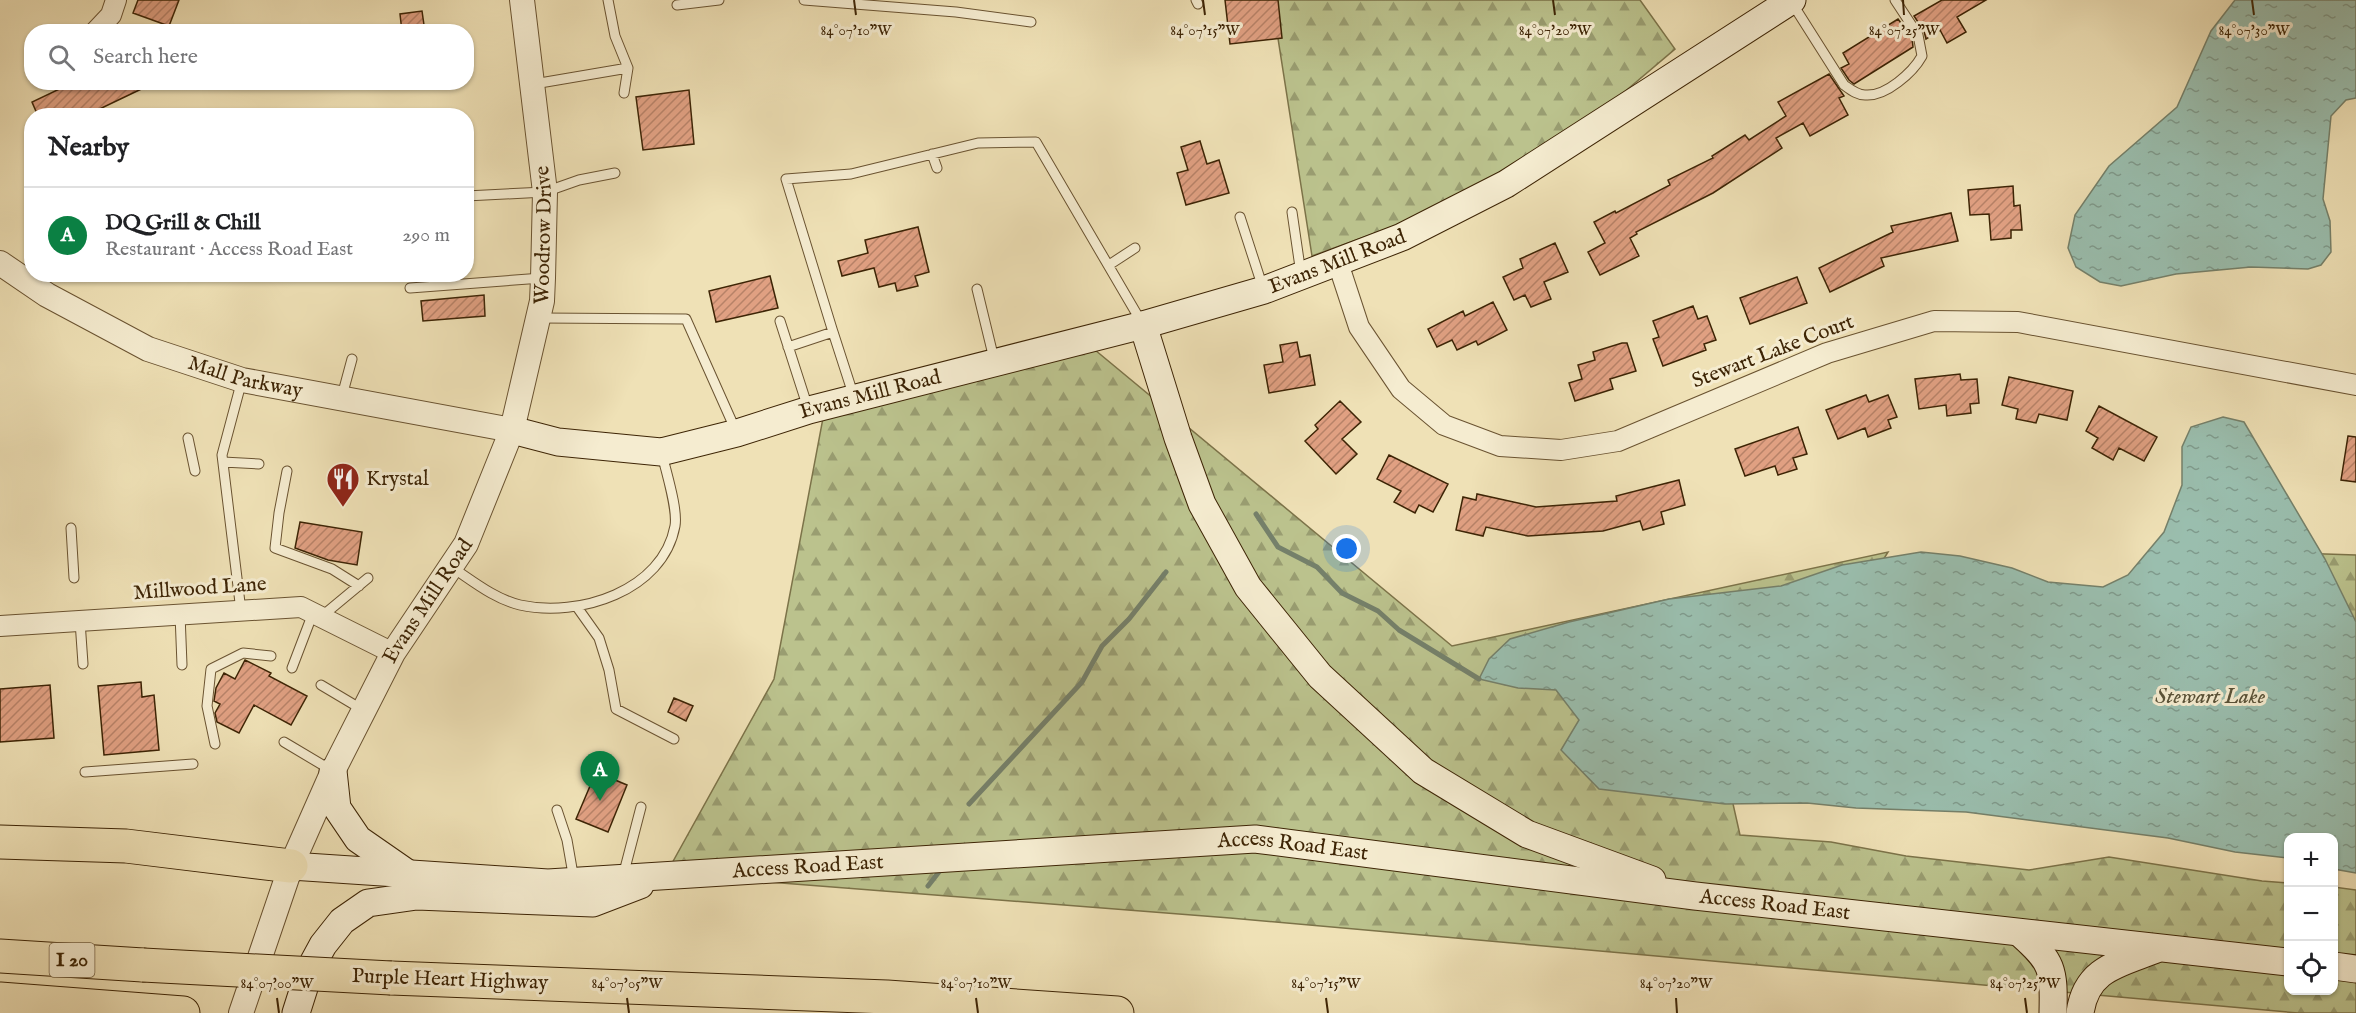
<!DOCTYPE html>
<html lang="en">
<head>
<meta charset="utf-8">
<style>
  body { margin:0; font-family:"IM FELL English",serif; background:#f2f2f2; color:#202124 }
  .controls { position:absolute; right:18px; bottom:18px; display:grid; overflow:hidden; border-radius:12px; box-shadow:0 2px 4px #0004 }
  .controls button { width:54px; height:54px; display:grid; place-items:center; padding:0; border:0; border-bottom:2px solid #e0e0e0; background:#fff; color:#202124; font:30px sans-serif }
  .you { position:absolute; left:1347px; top:549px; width:21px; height:21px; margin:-15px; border:4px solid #fff; border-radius:50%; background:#1a73e8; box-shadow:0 0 0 9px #1a73e833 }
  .badge { display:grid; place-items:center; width:39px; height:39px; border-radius:50%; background:#0b8043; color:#fff; font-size:20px; font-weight:700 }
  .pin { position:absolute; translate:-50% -50px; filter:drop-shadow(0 2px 3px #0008) }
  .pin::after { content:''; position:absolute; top:32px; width:21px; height:18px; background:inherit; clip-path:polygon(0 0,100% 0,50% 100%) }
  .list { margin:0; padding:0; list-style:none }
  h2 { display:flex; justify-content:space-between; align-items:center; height:78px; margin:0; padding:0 24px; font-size:26px }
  h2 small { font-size:20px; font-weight:400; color:#757577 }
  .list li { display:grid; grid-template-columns:39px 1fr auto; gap:18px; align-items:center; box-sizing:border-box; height:96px; padding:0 24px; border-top:2px solid #e0e0e0 }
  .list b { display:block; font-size:22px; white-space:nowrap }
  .list p { margin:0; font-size:20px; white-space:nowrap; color:#757577 }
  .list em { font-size:20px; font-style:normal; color:#757577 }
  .icon { flex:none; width:33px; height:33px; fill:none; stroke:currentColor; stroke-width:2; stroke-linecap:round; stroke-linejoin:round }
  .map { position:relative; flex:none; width:2356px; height:1013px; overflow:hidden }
  .search { position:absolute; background:#fff; box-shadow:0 2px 4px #0004; left:24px; top:24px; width:450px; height:66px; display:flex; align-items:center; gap:15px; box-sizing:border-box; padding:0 21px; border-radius:24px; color:#757577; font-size:22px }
  .panel { position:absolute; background:#fff; box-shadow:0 2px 4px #0004; left:24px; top:108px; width:450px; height:174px; border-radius:24px }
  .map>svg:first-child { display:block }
</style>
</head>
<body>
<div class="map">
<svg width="2356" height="1013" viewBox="0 0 2356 1013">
  <defs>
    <pattern id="forest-firs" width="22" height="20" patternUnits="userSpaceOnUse" patternTransform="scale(1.5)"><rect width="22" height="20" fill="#bbc28d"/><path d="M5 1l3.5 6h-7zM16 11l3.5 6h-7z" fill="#999d71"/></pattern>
    <pattern id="water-ripples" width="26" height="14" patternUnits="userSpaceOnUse" patternTransform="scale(1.5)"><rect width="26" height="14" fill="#9abeae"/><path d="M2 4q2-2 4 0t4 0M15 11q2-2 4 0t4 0" fill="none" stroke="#7f9a8c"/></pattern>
    <pattern id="building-hatch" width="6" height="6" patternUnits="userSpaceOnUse" patternTransform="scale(1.5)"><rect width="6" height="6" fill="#e0a082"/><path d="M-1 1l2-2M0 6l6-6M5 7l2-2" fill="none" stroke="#b78268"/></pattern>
  </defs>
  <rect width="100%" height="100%" fill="#efe1b6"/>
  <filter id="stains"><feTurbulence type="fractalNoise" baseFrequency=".00333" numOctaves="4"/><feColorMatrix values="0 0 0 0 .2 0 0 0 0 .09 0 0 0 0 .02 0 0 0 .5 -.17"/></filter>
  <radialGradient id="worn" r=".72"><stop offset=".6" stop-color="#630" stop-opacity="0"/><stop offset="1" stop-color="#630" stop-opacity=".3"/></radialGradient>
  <!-- forest -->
  <path fill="url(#forest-firs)" stroke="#7c7349" stroke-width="1.5" d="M1272,0H1640L1675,49L1563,144L1439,210L1312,256Z
    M1089,345L1452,646L1888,552L1813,673L1720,746L1740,835L1831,842L1906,856L2029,870L2109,857L2262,881L2288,883V990H2334V887L2356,890V1013H2298L1230,918L666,874L774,679L823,418Z
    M2295,553L2356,555V667Z"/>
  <!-- water -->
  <path fill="url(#water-ripples)" stroke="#75806a" stroke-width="1.5" d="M2235,0H2356V98L2346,100L2331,116L2323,199L2330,221L2331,252L2321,265L2308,269L2251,267L2176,274L2121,286L2100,282L2076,267L2068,248L2075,215L2109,166L2177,107L2211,31Z
    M2223,417L2244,422L2325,559L2356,622V873L2334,869V838H2288V858L2235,852L2168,838L1966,812L1856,808L1807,803L1725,804L1599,789L1561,750L1579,720L1556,690L1518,688L1479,679L1489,659L1510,639L1569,622L1669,599L1781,586L1842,565L1921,552L1960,556L2012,568L2048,582L2103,587L2128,575L2164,532L2182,485V447L2191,427Z"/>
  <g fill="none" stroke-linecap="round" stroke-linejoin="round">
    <!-- stream -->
    <path stroke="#75806a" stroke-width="5" d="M1256,514L1278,547L1317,567L1342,593L1378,611L1399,630L1479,679
      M969,804L1082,682L1102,646L1129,619L1166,572
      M928,886L942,868"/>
  </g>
  <!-- building -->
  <path fill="url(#building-hatch)" stroke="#3d2405" stroke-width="1.5" d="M138,0H179L169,26L133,13Z
    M1225,0H1278L1282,38L1230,44Z
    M1942,0H1986L1957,17L1966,32L1947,43L1940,30L1926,39L1924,31L1914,16Z
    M422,11L425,32H402L400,14Z
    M1898,19L1912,38L1913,47L1854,84L1849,80L1841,68L1849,64L1843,53Z
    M1829,74L1844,96L1839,98L1848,115L1810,136L1803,123L1776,138L1782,148L1713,193L1636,232L1637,234L1630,238L1639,256L1600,275L1588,252L1605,243L1594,222L1615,211L1616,213L1670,185L1668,180L1713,158L1712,156L1745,135L1749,140L1786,116L1778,102Z
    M74,82H156L85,116H38L32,102Z
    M689,90L694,144L643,150L636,97Z
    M1200,141L1207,164L1219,160L1229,193L1186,205L1177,173L1188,170L1181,147Z
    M2013,186L2014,206L2020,205L2022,230H2011V238L1991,240L1989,214L1970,215L1968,190Z
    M1951,213L1958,241L1881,258L1884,266L1830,292L1819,268L1893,232L1891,226Z
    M918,227L929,272L915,276L918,286L897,291L895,283L879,287L874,268L842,276L838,261L868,253L865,240Z
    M1555,243L1568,272L1544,282L1551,299L1531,307L1525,295L1514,300L1503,277L1523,268L1520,259Z
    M770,276L778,308L716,322L709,291Z
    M1797,277L1807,303L1750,324L1740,298Z
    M484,295L485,316L423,321L421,301Z
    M1493,302L1507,330L1478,345L1476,341L1457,350L1452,340L1437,347L1428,329L1463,311L1465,316Z
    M1693,306L1698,319L1707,316L1716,340L1704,344L1706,350L1663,366L1653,339L1659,337L1653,321Z
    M1297,342L1300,357L1310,355L1315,385L1269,393L1264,365L1283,362L1280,345Z
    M1622,343H1627L1636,371L1610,379L1613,389L1575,401L1569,383L1582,379L1578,365L1595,360L1593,352Z
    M1960,374L1961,380L1977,379L1979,403L1970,404L1971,413L1947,416L1946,405L1919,409L1915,379Z
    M2009,377L2073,391L2067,420L2039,414L2036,423L2016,419L2018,409L2002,405Z
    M1866,395L1869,402L1888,395L1897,417L1888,420L1891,428L1868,437L1865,428L1838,439L1826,410Z
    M1340,401L1361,422L1342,439L1357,454L1336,474L1305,441L1318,429L1315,425Z
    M2099,406L2157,437L2144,461L2119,448L2113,460L2092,448L2098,438L2086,431Z
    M1798,427L1807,454L1793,458L1797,469L1778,475L1775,466L1745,476L1735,449Z
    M2348,436L2356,437V482L2341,480Z
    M1389,455L1448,484L1433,512L1419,505L1415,513L1394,502L1401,491L1377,479Z
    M1679,480L1685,505L1661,512L1664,524L1643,530L1640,521L1603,531L1528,536L1486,527L1483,536L1456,530L1463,497L1476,500L1477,494L1536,507L1617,501L1616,496Z
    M300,522L362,532L357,565L328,560L295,548Z
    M245,660L271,673L269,676L307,696L291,725L254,705L239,733L217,722L215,713L220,704L214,701L216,688L224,673L235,679Z
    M141,682L142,697L154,695L159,750L104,755L98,686Z
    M50,685L54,738L0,742V689Z
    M674,698L693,706L686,721L668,712Z
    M596,772L627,785L608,832L576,819Z"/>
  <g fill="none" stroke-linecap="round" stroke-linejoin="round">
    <!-- service casing -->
    <g stroke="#6a5331" stroke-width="11">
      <path id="service" d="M804,0L956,12L1031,22
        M1196,0L1198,4
        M1792,3L1844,85C1851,90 1857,95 1865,95C1886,97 1913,72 1922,56L1918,35L1895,0
        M677,5L719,0
        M534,84L628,68L615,36L608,0
        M624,93L628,68
        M932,154L937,168
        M466,196L545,192L579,180L615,173
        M1292,212L1301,274
        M1240,217L1263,288
        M1109,265L1135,248
        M410,288L542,278
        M977,289L994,359
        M541,318L686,319L736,431
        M780,321L808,408
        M833,332L786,179L851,174L978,143L1036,142L1142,323
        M788,347L833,332L854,397
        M342,396L352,359
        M188,438L195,471
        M223,462L259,464
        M287,471L279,513L275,548L332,569L359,586
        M71,528L74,578
        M453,568C474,582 495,599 520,605C579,618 663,591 675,526C678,509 666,472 662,454
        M577,607L599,638L609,670L616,709L674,739
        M241,611L222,455L242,380
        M180,614L182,665
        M321,617L368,578
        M80,621L83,664
        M292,668L313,613
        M321,685L363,710
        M284,742L331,770
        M215,744L207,706L211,669L243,653L271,656
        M85,772L193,764
        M557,810L567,840L574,880
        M623,876L641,807"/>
    </g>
    <!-- minor casing -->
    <g stroke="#6a5331" stroke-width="22">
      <path id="minor" d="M95,32L111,15L116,0
        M1338,263L1359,327L1401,389L1444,425L1500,446L1561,450L1618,441L1827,353L1934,321L2018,322L2356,385
        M0,626L301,607L393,653"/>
    </g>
    <!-- tertiary casing -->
    <g stroke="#6a5331" stroke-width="26">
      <g id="tertiary">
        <path id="s1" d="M0,263L47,295L148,349L242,380L512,430"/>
        <path id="s2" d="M241,1013L291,866L333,771L393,653L466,544L512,430L542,301L543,278L545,192L522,0"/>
      </g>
    </g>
    <!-- secondary casing -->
    <g stroke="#3d2405" stroke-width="29">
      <g id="secondary">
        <path d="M1143,325L1178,438L1202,504L1248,587L1320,676L1423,771L1527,834L1652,880"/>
        <path id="s3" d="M512,430L558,442L661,452L737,433L809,410L1143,325L1264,290L1402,237L1506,184L1792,0"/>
        <path d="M333,771L337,808L358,839L407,873"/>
        <path id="s4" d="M291,866L548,883L1255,839L1695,896L2288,962"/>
        <path d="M2020,933C2053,962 2054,969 2053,1013"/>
        <path d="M2334,966L2356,969"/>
        <path d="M296,1013L310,969L323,945L342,921L368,903L417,896L593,903L640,885"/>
        <path d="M2080,1013C2086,969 2118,964 2154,950"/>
      </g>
    </g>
    <!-- motorway casing -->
    <g stroke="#3d2405" stroke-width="35">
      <path id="motorway" d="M0,842L126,846L291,866
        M0,956L143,965
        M391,978L887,997L1117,1013
        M0,999L183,1013"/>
    </g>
    <!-- service -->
    <use href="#service" stroke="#f5ecd0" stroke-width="9"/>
    <!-- minor -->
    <use href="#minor" stroke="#f5ecd0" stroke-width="20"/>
    <!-- tertiary -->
    <use href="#tertiary" stroke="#f5ecd0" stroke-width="24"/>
    <!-- secondary -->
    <use href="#secondary" stroke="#f5ecd0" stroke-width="27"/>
    <!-- motorway -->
    <use href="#motorway" stroke="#efe1b6" stroke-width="33"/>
    <!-- motorway-bridge casing -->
    <g stroke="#3d2405" stroke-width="35" stroke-linecap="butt">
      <path id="motorway-bridge" d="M143,965L391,978"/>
    </g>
    <!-- motorway-bridge -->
    <use href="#motorway-bridge" stroke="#efe1b6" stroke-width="33"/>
  </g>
  <!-- ticks -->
  <path fill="none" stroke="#3d2405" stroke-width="2" d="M854,0L856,15M1203,0L1205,15M1553,0L1555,15M1903,0L1904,15M2252,0L2254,15M277,998L279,1013M627,998L629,1013M976,998L978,1013M1326,998L1328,1013M1676,998L1677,1013M2025,998L2027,1013"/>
  <!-- icons -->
  <defs>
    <g id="restaurant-pin" transform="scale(1.725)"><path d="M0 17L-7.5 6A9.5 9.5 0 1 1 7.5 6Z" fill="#8f2418" stroke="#f5ecd0"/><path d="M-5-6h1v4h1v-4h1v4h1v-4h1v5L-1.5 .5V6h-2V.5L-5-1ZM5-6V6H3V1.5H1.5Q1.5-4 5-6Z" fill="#fff"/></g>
  </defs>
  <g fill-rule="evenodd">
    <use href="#restaurant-pin" x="343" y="479"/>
  </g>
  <g text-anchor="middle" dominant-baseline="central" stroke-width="6" stroke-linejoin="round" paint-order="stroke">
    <!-- shield labels -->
    <rect fill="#f5ecd0" stroke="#746042" stroke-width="1.5" x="49.5" y="943" width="45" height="34" rx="4.5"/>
    <g font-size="20" font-weight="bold" fill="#3d2405">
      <text x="72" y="960">I 20</text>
    </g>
    <!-- street labels -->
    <g font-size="21" fill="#3d2405" stroke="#f5ecd0">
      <text stroke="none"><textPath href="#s2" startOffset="844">Woodrow Drive</textPath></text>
      <text stroke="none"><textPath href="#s3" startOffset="854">Evans Mill Road</textPath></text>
      <text transform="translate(1773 352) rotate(-21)">Stewart Lake Court</text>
      <text stroke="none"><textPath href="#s1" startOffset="273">Mall Parkway</textPath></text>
      <text stroke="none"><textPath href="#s3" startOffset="368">Evans Mill Road</textPath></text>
      <text transform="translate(200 589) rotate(-4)">Millwood Lane</text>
      <text stroke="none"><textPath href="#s2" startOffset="454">Evans Mill Road</textPath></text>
      <text stroke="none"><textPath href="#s4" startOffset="1004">Access Road East</textPath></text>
      <text stroke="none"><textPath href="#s4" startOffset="518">Access Road East</textPath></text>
      <text stroke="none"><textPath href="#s4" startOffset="1490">Access Road East</textPath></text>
      <text transform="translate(450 980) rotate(2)">Purple Heart Highway</text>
    </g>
    <!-- poi labels -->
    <g font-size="21" fill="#3d2405" stroke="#f5ecd0" text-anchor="start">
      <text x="366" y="479">Krystal</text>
    </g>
    <!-- water labels -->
    <g font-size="22" font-style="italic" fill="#595238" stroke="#f5ecd0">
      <text x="2210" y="697">Stewart Lake</text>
    </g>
  </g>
  <g font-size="15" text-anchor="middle" fill="#3d2405" stroke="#f5ecd0" stroke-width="6" stroke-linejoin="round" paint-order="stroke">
    <text x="856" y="35">84°07'10"W</text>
    <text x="1205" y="35">84°07'15"W</text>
    <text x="1555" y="35">84°07'20"W</text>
    <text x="1904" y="35">84°07'25"W</text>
    <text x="2254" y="35">84°07'30"W</text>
    <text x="277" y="988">84°07'00"W</text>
    <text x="627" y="988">84°07'05"W</text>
    <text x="976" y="988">84°07'10"W</text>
    <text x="1326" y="988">84°07'15"W</text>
    <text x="1676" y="988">84°07'20"W</text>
    <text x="2025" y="988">84°07'25"W</text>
  </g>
  <rect width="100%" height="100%" filter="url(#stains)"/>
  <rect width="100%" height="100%" fill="url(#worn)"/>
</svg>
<div class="controls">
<button>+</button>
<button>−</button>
<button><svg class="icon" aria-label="locate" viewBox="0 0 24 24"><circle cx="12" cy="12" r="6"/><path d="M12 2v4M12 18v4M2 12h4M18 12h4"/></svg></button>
</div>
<div class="you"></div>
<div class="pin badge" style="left:600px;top:801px">A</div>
<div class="search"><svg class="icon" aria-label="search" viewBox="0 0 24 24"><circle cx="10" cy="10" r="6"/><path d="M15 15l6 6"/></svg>Search here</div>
<section class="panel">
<h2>Nearby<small></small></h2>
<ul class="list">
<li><span class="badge">A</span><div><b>DQ Grill &amp; Chill</b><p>Restaurant · Access Road East</p></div><em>290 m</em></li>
</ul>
</section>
</div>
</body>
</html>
